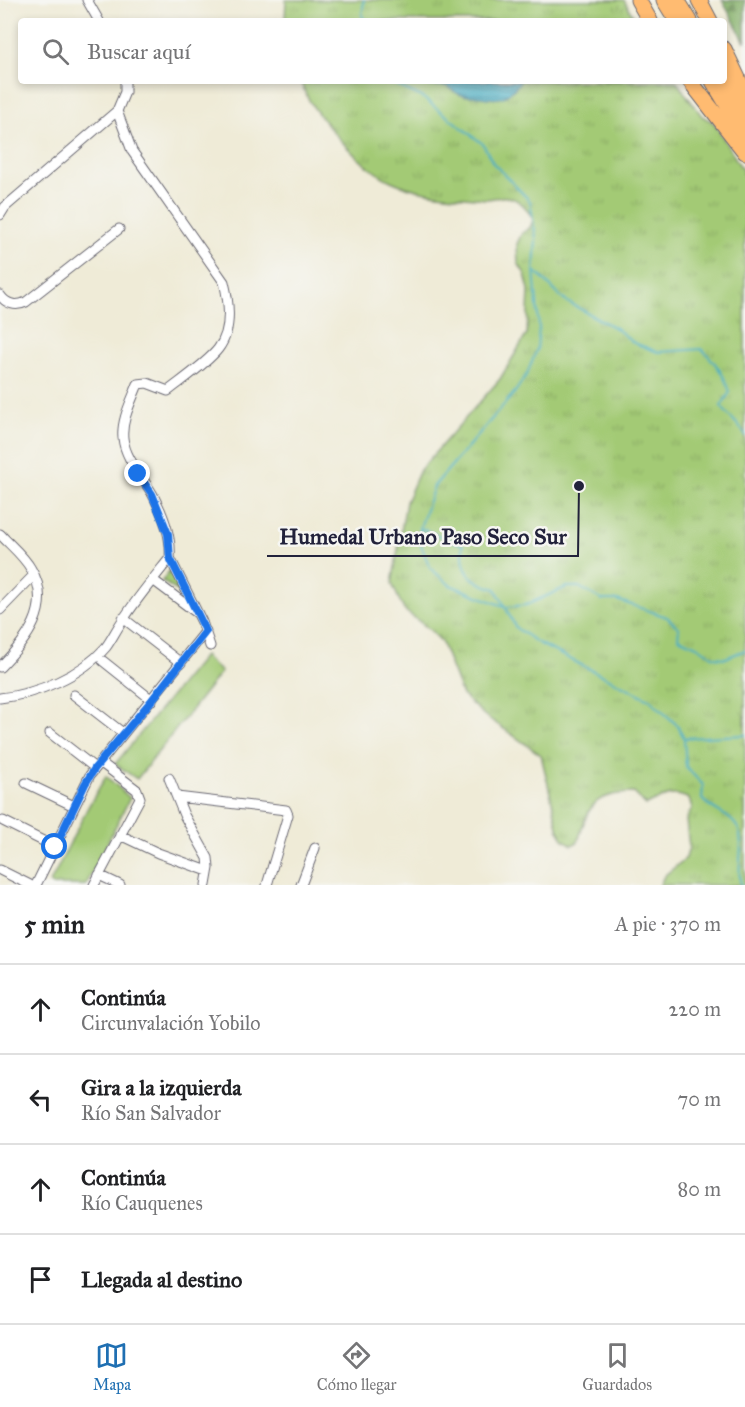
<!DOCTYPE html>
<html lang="es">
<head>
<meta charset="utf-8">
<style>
  body { margin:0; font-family:"IM FELL Great Primer",serif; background:#f2f2f2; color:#202124 }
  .stop { position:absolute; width:18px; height:18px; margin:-14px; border:4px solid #1a73e8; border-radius:50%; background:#fff }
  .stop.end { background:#1a73e8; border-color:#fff; box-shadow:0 2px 6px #0008 }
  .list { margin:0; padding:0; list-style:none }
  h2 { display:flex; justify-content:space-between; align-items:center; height:78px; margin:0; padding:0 24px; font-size:26px }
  h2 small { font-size:20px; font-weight:400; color:#757577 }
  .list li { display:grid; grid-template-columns:39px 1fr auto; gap:18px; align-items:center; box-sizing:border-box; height:90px; padding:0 24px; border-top:2px solid #e0e0e0 }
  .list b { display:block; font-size:22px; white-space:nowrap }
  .list p { margin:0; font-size:20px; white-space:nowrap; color:#757577 }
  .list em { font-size:20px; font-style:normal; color:#757577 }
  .icon { flex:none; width:33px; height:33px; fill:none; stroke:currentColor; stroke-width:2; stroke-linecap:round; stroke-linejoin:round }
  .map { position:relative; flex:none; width:745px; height:885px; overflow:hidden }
  .search { position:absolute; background:#fff; box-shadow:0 3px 9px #0003; left:18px; right:18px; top:18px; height:66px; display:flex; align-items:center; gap:15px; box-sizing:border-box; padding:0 21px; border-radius:6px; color:#757577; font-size:22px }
  .sheet { height:438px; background:#fff }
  nav { display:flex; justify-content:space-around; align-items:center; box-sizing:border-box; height:84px; border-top:2px solid #e0e0e0; background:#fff; font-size:16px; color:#757577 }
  nav a { display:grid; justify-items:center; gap:3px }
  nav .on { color:#1f6fb2 }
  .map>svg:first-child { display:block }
</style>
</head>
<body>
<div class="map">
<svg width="745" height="885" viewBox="0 0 745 885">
  <defs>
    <pattern id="forest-firs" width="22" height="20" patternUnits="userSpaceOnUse" patternTransform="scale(1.5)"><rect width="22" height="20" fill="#82ae66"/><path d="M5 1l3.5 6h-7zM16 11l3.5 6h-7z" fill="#6a8d55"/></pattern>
    <pattern id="park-tufts" width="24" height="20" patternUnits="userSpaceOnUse" patternTransform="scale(1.5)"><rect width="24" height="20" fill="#a3ca75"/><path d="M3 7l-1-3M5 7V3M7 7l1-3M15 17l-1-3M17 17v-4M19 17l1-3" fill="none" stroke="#8cad66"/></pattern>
    <pattern id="water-rules" width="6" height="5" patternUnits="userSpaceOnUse" patternTransform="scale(1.5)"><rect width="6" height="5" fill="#44adc3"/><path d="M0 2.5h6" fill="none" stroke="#388ca0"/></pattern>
  </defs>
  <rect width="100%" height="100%" fill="#f6f6f2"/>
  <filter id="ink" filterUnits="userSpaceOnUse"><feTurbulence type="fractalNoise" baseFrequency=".0167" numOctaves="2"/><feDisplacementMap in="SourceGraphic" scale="12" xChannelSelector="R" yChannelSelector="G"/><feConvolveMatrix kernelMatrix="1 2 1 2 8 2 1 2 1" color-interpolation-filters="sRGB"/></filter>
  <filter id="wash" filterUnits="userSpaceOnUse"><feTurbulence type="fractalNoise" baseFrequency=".008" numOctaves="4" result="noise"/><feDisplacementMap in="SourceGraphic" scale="24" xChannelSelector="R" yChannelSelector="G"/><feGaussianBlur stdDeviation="1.35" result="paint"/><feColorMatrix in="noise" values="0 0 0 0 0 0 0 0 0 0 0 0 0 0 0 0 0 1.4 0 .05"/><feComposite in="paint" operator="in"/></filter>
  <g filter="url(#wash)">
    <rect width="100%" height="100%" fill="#efebd7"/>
    <!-- green -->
    <path fill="#a3ca75" stroke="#627658" stroke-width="1.5" d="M170,570L182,594L162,581Z
      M204,656L221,672L137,779L115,764Z
      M106,776L130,798L86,885H53L50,883L88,807Z"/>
    <!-- forest -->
    <path fill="url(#forest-firs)" stroke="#526850" stroke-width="1.5" d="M722,0H745V42Z"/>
    <!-- park -->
    <path fill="url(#park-tufts)" stroke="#627658" stroke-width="1.5" d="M286,0H624L636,21H285Z
      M301,81H676L702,116L714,123L745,174V885H660L664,876L686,858L689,847L686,820L692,808L689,799C672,790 662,798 646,805L634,793C593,793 588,806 578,842L572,845L563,839L559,831L541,755L484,715L462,695L441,641L429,629L404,610L392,584L406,502L420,470L500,379L527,334L529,290L525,274L518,263L517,244L522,233L530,228L533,220C528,209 521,199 507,197C500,196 492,199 485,199C454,196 419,194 391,181C369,171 351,152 335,134C321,117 307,103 301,81Z"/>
    <!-- water -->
    <path fill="url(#water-rules)" stroke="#33687f" stroke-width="1.5" d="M424,81H521C507,98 502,101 481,97C462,94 463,99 447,86H430Z"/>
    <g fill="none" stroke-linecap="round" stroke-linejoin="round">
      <!-- stream -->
      <path stroke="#44adc3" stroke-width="2" d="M364,0L362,16L366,21
        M387,81L422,97L483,144L493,163L530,201L536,238L534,270L539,327L537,349L527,374L515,392L434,486L420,528L421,545L430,568L450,585L506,607L526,605L567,587H579L602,600H617L667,617L679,628L678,638L697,646L714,657L726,658L745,650
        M535,271L564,300L617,329L634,343L658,352L702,349C715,362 724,374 730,392L721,406C729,418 739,423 745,435
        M420,528L463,545C461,573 471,582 496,589L516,628L538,643L649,699L678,726L684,738L686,767L703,785L702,799C712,811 729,813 738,828C745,846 736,867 741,885
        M685,738L745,735"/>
    </g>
  </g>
  <g filter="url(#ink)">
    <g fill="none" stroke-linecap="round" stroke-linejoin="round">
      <!-- minor casing -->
      <g stroke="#6a6872" stroke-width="11">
        <path id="minor" d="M87,0L99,21
          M125,81V92L117,111L132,151L224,282C229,302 233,330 218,349C207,363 182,380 168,391L147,383L138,384C132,400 121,420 123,438C125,459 143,477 153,495C163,514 172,536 170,558
          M0,215L5,207L117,111
          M0,295C6,304 16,307 26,302L119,229
          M0,534C10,545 24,556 31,569C54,607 26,641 0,667
          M170,558L202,622L210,646
          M153,580L197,613
          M0,610L34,575
          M123,618L181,663
          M103,661L152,700
          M74,695L123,733
          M0,698C37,694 81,676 106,647C112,639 117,628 123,620C137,598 154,578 170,558
          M50,733L95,768
          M169,778L184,815L208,858L209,868L206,885
          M26,783L74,806
          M177,797L286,810L288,815L267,885
          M3,821L55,847
          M120,835L158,853L208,871
          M0,870L30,885
          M99,875L120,885
          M36,885L90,775L206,631
          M94,885L140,798L137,790L100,762
          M301,885L315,848"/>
      </g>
      <!-- highway casing -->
      <g stroke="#6a6872" stroke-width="17">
        <path id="highway" d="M638,0L650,21
          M664,0L677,21
          M677,0L690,21
          M699,0L710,21
          M724,49L745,93
          M724,78L745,112
          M690,81L745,152
          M713,81L745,134"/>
      </g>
      <!-- minor -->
      <use href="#minor" stroke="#fff" stroke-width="9"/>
      <!-- highway -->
      <use href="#highway" stroke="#ffbb71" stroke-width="15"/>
    </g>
  </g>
  <g fill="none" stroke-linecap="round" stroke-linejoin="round" filter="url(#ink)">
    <!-- route -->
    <path stroke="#1a73e8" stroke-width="8" d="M55,847L85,784L95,768L152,700L206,631L170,558L168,534L152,494L138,474"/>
  </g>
  <!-- callouts -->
  <path fill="none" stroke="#22223b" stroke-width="2" d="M579 486L578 556H267"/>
  <circle fill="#22223b" stroke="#f6f6f2" stroke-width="2" cx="579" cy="486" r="6"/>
  <g font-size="22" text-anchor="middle" font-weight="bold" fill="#22223b" stroke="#f6f6f2" stroke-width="5" stroke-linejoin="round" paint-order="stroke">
    <text x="423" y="544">Humedal Urbano Paso Seco Sur</text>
  </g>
</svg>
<div class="stop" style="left:55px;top:847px"></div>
<div class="stop end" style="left:138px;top:474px"></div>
<div class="search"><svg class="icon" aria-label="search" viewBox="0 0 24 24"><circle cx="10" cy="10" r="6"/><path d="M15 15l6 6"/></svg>Buscar aquí</div>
</div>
<section class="sheet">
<h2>5 min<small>A pie · 370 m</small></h2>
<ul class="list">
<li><svg class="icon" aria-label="ahead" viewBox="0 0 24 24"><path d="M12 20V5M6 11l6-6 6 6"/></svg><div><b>Continúa</b><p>Circunvalación Yobilo</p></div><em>220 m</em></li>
<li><svg class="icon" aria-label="left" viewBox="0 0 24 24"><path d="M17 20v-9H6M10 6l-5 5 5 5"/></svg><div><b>Gira a la izquierda</b><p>Río San Salvador</p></div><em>70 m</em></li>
<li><svg class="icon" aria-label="ahead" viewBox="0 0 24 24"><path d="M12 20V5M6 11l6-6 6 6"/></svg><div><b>Continúa</b><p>Río Cauquenes</p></div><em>80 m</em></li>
<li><svg class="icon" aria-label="arrive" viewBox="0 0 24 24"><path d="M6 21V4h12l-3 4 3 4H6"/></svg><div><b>Llegada al destino</b></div></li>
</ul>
</section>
<nav>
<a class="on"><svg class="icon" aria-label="map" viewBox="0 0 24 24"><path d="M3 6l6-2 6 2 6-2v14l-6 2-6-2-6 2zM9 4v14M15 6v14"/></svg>Mapa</a>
<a><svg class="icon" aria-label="directions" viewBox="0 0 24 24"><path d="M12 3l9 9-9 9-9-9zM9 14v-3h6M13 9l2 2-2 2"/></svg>Cómo llegar</a>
<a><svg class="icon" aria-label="saved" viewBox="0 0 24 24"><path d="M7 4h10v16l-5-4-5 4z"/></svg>Guardados</a>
</nav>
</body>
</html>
